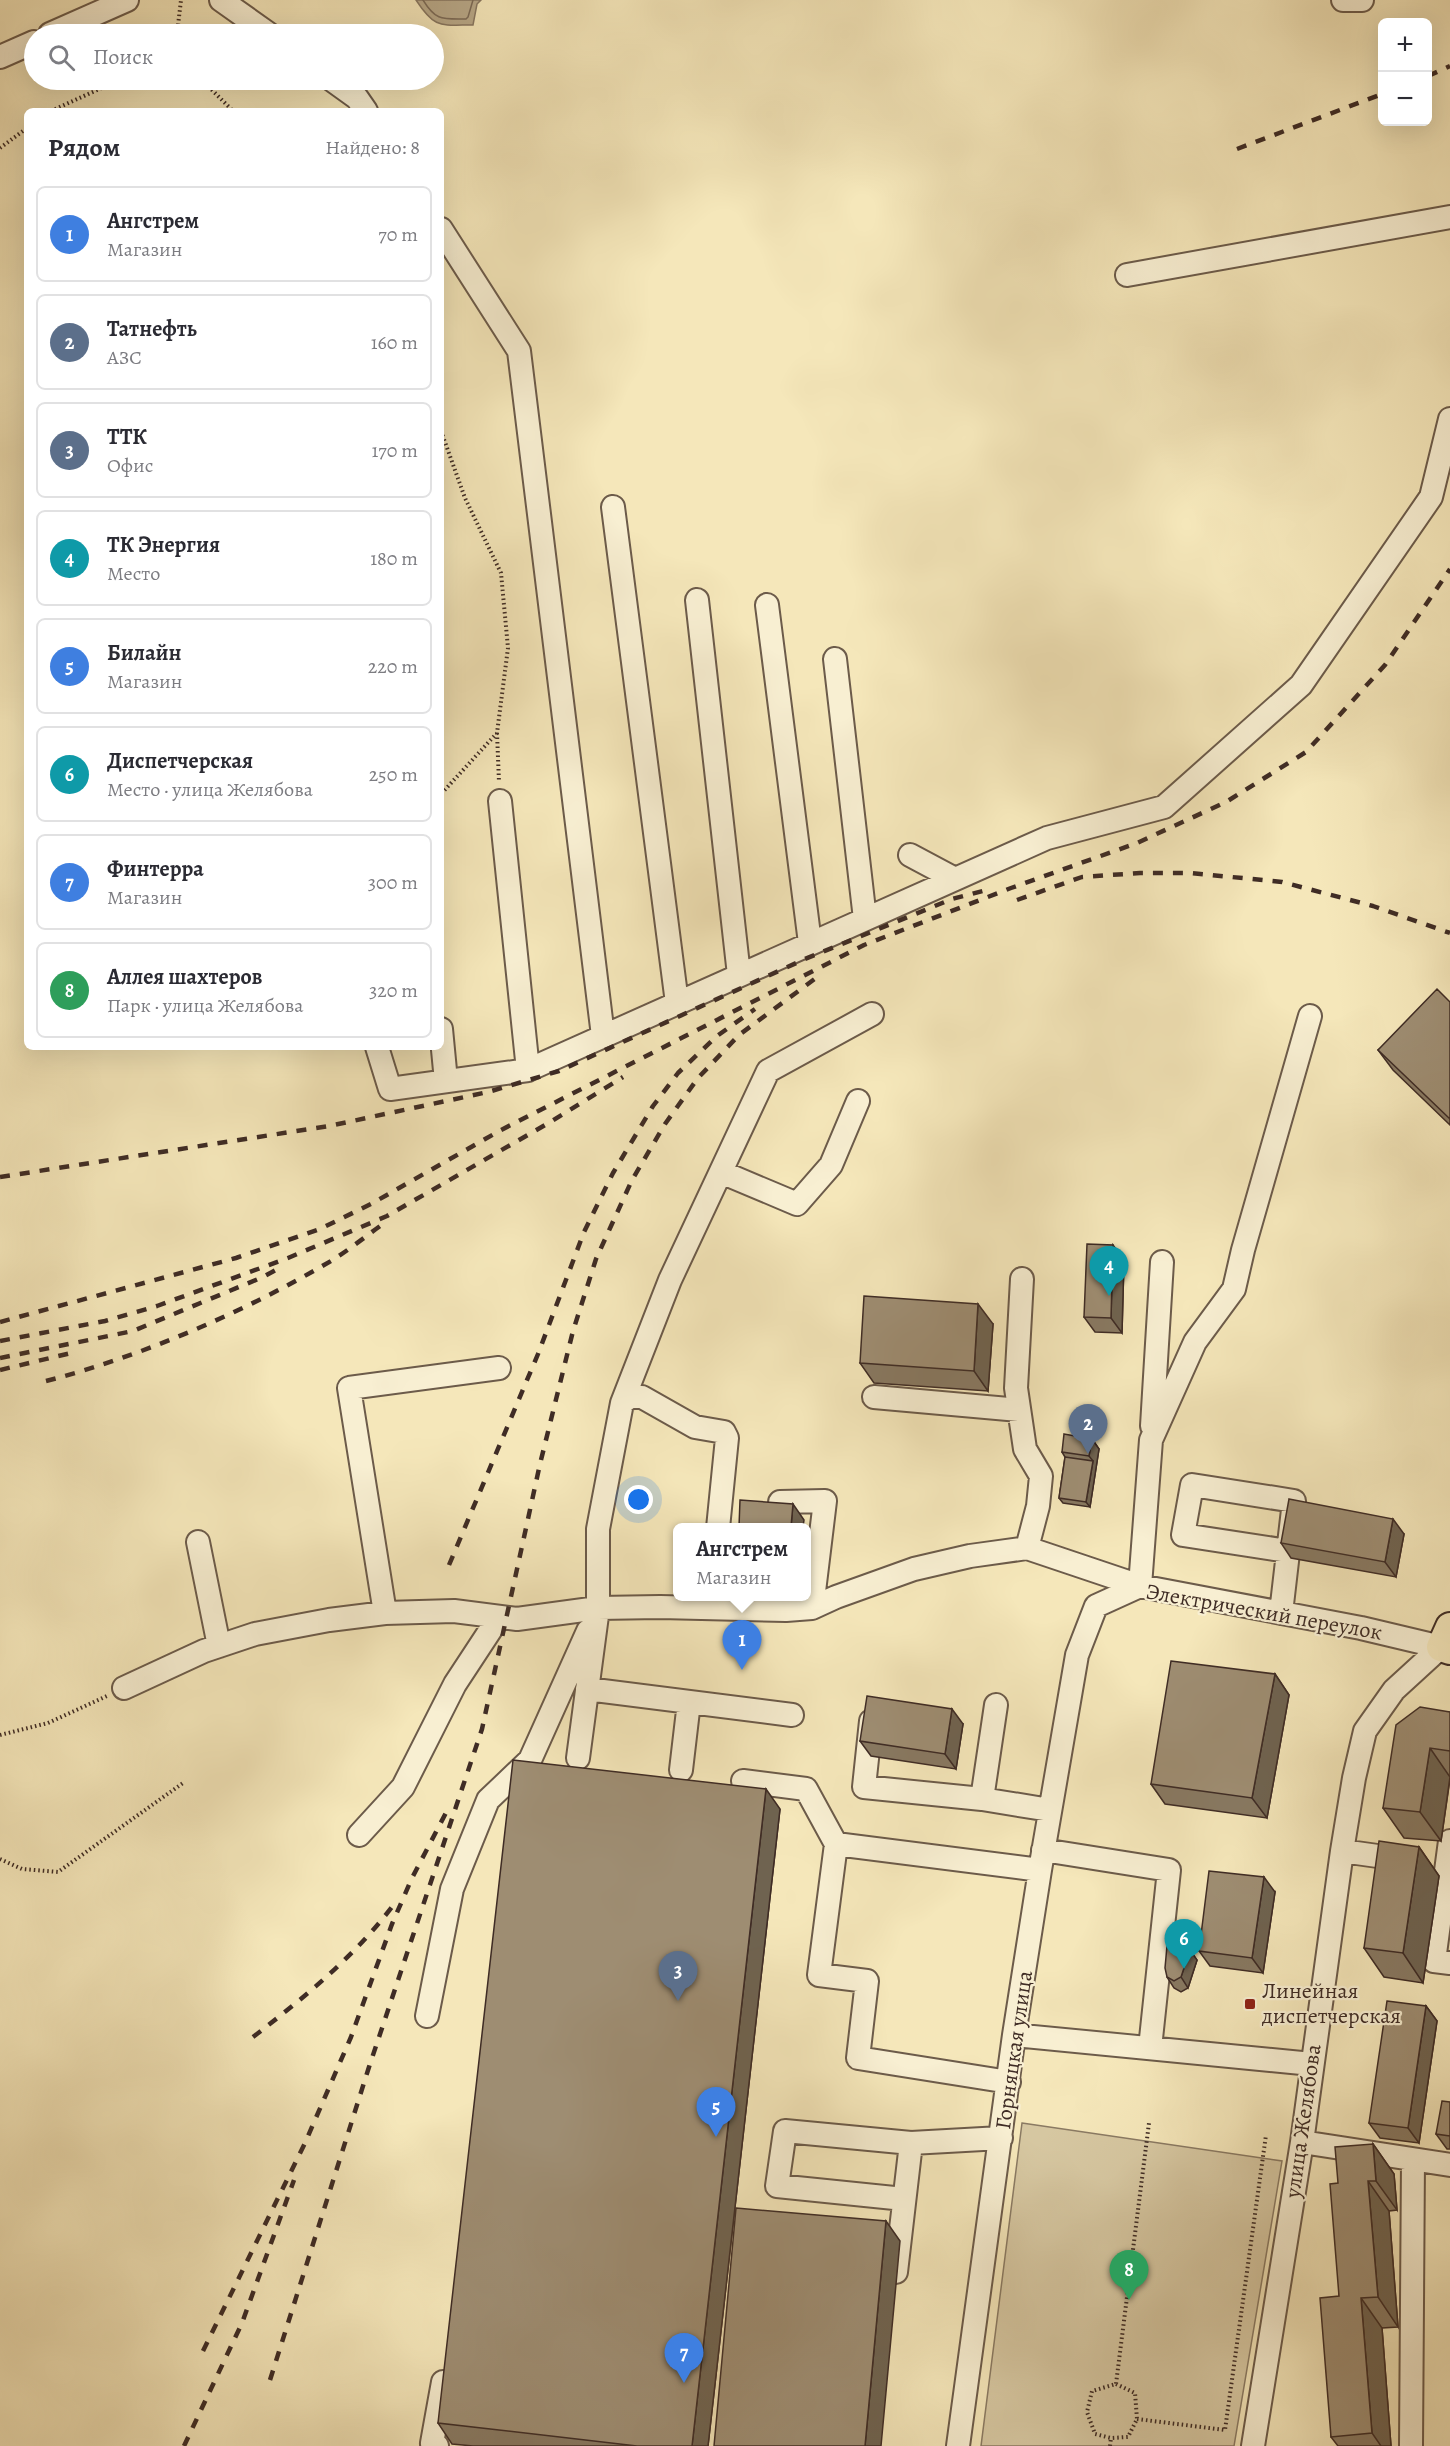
<!DOCTYPE html>
<html lang="ru">
<head>
<meta charset="utf-8">
<style>
  body { margin:0; font-family:Alegreya,serif; background:#f7f7f7; color:#2b2b33 }
  .controls { position:absolute; right:18px; top:18px; display:grid; overflow:hidden; border-radius:9px; box-shadow:0 6px 24px #0002 }
  .controls button { width:54px; height:54px; display:grid; place-items:center; padding:0; border:0; border-bottom:2px solid #e1e1e2; background:#fff; color:#2b2b33; font:30px sans-serif }
  .you { position:absolute; left:639px; top:1500px; width:21px; height:21px; margin:-15px; border:4px solid #fff; border-radius:50%; background:#1a73e8; box-shadow:0 0 0 9px #1a73e833 }
  .badge { display:grid; place-items:center; width:39px; height:39px; border-radius:50%; background:#2563eb; color:#fff; font-size:20px; font-weight:700 }
  .pin { position:absolute; translate:-50% -50px; filter:drop-shadow(0 2px 3px #0008) }
  .pin::after { content:''; position:absolute; top:32px; width:21px; height:18px; background:inherit; clip-path:polygon(0 0,100% 0,50% 100%) }
  .popup { position:absolute; left:673px; top:1523px; width:138px; height:78px; box-sizing:border-box; display:grid; place-content:center; border-radius:9px; background:#fff; filter:drop-shadow(0 2px 4px #0005); font-size:20px; white-space:nowrap; color:#7c7c81 }
  .popup b { font-size:22px; color:#2b2b33 }
  .popup::after { content:''; position:absolute; left:50%; top:100%; margin-left:-12px; border:12px solid transparent; border-top-color:#fff }
  .list { margin:0; padding:0; list-style:none }
  h2 { display:flex; justify-content:space-between; align-items:center; height:78px; margin:0; padding:0 24px; font-size:26px }
  h2 small { font-size:20px; font-weight:400; color:#7c7c81 }
  .list li { display:grid; grid-template-columns:39px 1fr auto; gap:18px; align-items:center; box-sizing:border-box; height:96px; margin:0 12px 12px; padding:0 12px; border:2px solid #e1e1e2; border-radius:9px }
  .list b { display:block; font-size:22px; white-space:nowrap }
  .list p { margin:0; font-size:20px; white-space:nowrap; color:#7c7c81 }
  .list em { font-size:20px; font-style:normal; color:#7c7c81 }
  .icon { flex:none; width:33px; height:33px; fill:none; stroke:currentColor; stroke-width:2; stroke-linecap:round; stroke-linejoin:round }
  .map { position:relative; flex:none; width:1450px; height:2446px; overflow:hidden }
  .search { position:absolute; background:#fff; box-shadow:0 6px 24px #0002; left:24px; top:24px; width:420px; height:66px; display:flex; align-items:center; gap:15px; box-sizing:border-box; padding:0 21px; border-radius:33px; color:#7c7c81; font-size:22px }
  .panel { position:absolute; background:#fff; box-shadow:0 6px 24px #0002; left:24px; top:108px; width:420px; height:942px; border-radius:9px }
  .map>svg:first-child { display:block }
</style>
</head>
<body>
<div class="map">
<svg width="1450" height="2446" viewBox="0 0 1450 2446">
  <rect width="100%" height="100%" fill="#f5e7ba"/>
  <filter id="stains"><feTurbulence type="fractalNoise" baseFrequency=".00333" numOctaves="4"/><feColorMatrix values="0 0 0 0 .2 0 0 0 0 .09 0 0 0 0 .02 0 0 0 .5 -.17"/></filter>
  <radialGradient id="worn" r=".72"><stop offset=".6" stop-color="#630" stop-opacity="0"/><stop offset="1" stop-color="#630" stop-opacity=".3"/></radialGradient>
  <!-- green -->
  <path fill="#d6c7a1" stroke="#8a7a63" stroke-width="1.5" d="M1022,2123L1282,2161L1234,2446H981Z"/>
  <!-- water -->
  <path fill="#b7a787" stroke="#877660" stroke-width="1.5" d="M416,0H481L477,4L473,25C440,25 435,29 416,0Z"/>
  <g fill="none" stroke-linecap="round" stroke-linejoin="round">
    <!-- shore -->
    <path stroke="#7b6a56" stroke-width="1.5" d="M423,0C436,21 442,19 466,19L468,17L473,0"/>
    <!-- minor casing -->
    <g stroke="#6c5b4a" stroke-width="26">
      <path id="minor" d="M221,0L269,34
        M1343,0H1362
        M50,34L127,0
        M0,57L34,42
        M332,80L357,98L366,111
        M441,229L519,351L603,1036
        M1127,275L1450,217
        M613,507L677,1003
        M697,600L739,975
        M767,605L810,943
        M835,659L865,919
        M500,801L528,1070
        M910,855L955,879
        M441,1029L446,1081
        M377,1047L390,1089L528,1070L1047,838L1164,807L1301,685L1431,497L1450,419
        M721,1172L797,1204L831,1165L858,1101
        M1022,1279L1016,1388L1025,1449L1041,1476L1038,1506L1027,1548L1140,1586L1151,1440L1195,1342L1234,1289L1243,1250L1310,1016
        M874,1397L1019,1410
        M622,1403L670,1280L768,1071L872,1014
        M1152,1426L1162,1262
        M780,1502L825,1501L812,1608
        M198,1542L219,1646
        M385,1613L349,1388L499,1368
        M1281,1613L1294,1501L1192,1485L1183,1535L1288,1551
        M124,1688L204,1651L255,1634L329,1620L385,1613L454,1611L517,1619L598,1608L660,1607L786,1610L812,1608L836,1597L914,1569L970,1556L1027,1548
        M587,1689L792,1715
        M996,1705L982,1799L1050,1810
        M871,1721L864,1787L982,1799
        M578,1758L598,1608V1529L622,1403L630,1397H642L695,1427L724,1432L727,1438L718,1528
        M681,1770L689,1702
        M743,1781L806,1789L836,1844L819,1975L867,1981L858,2058L1009,2082
        M359,1835L403,1787L455,1684L499,1617
        M1450,1841L1434,1961L1450,1963
        M836,1844L1040,1870
        M1043,1850L1169,1870L1150,2048
        M1342,1851L1406,1860
        M427,2016L452,1889L488,1800L530,1760L588,1631
        M1014,2035L1312,2064
        M1302,2142L1450,2165
        M904,2199L777,2186L785,2131L911,2143
        M896,2272L911,2143L1001,2138
        M437,2446L432,2443L443,2382
        M958,2446L1014,2035L1040,1870L1077,1655L1096,1606L1140,1586L1361,1628L1441,1647
        M1253,2446L1302,2142L1342,1851L1354,1778L1365,1731L1394,1690L1441,1647
        M1411,2446L1413,2160"/>
    </g>
    <!-- major casing -->
    <g stroke="#3f2c25" stroke-width="32">
      <path id="major" d="M1450,1627L1441,1647L1450,1650"/>
    </g>
    <!-- path -->
    <path stroke="#3f2c25" stroke-width="4" stroke-dasharray="1.5 3" stroke-linecap="butt" d="M177,34L181,0
      M202,80L233,111
      M51,111L119,80
      M0,148L27,128
      M441,431L465,498L501,573L508,648L497,733L441,794
      M497,733L499,782
      M0,1735L48,1723L107,1696
      M0,1859L22,1869L58,1872L183,1783
      M1116,2384L1135,2393L1137,2419L1128,2437L1111,2438L1095,2434L1087,2412L1092,2391L1116,2384L1149,2123
      M1137,2419L1225,2430L1266,2135
      M1110,2446L1111,2438"/>
    <!-- minor -->
    <use href="#minor" stroke="#f8efd2" stroke-width="22"/>
    <!-- major -->
    <use href="#major" stroke="#f5e7ba" stroke-width="28"/>
    <!-- rail -->
    <path stroke="#3f2c25" stroke-width="4.5" stroke-dasharray="10 10" stroke-linecap="butt" d="M1428,76L1450,66
      M1237,149L1382,94
      M1017,900L1082,877L1140,873H1191L1282,882L1373,906L1450,933
      M0,1177L329,1126L488,1092L559,1071L805,959L952,899L983,891
      M0,1322L236,1258L320,1229L371,1204L501,1130L864,945L1011,888L1137,843L1226,802L1306,752L1385,665L1450,569
      M0,1341L105,1321L157,1306L288,1258L387,1216L552,1121L623,1077
      M0,1358L133,1331L263,1277L283,1266
      M0,1370L71,1353
      M46,1381C143,1356 244,1312 331,1261C349,1250 366,1236 383,1224
      M449,1565L538,1354L584,1232L613,1173L653,1106L678,1073L717,1036L755,1009
      M253,2037C305,1997 359,1953 397,1900
      M203,2351L305,2143L351,2037L392,1924L412,1878L449,1807
      M270,2380L369,2067L482,1729L540,1464L573,1331L596,1259L632,1180L665,1124L698,1078L739,1035L816,978
      M184,2446L242,2323L294,2180"/>
  </g>
  <!-- wall -->
  <path fill="#887962" stroke="#3f2c25" stroke-width="1.5" d="M1450,1002V1125L1393,1070L1378,1050Z
    M1124,1260L1122,1333L1095,1332L1084,1317Z
    M993,1324L988,1391L874,1383L860,1363Z
    M1092,1439L1099,1449L1090,1507L1063,1503L1059,1498L1065,1457L1062,1452Z
    M1404,1534L1396,1577L1291,1558L1281,1543Z
    M1275,1674L1289,1695L1267,1818L1165,1804L1151,1784Z
    M1450,1712V1779L1441,1841L1404,1838L1383,1808Z
    M963,1724L956,1769L871,1756L860,1741Z
    M780,1809L708,2446H473L452,2444L438,2423Z
    M1419,1847L1439,1876L1423,1983L1384,1977L1364,1948Z
    M1275,1892L1263,1973L1210,1966L1199,1951Z
    M1190,1950L1197,1960L1188,1988L1181,1992L1174,1988L1167,1977Z
    M1426,2006L1437,2021L1419,2143L1380,2138L1369,2123Z
    M1450,2102V2149H1447L1436,2134Z
    M1373,2144L1394,2174L1397,2210L1389,2211L1398,2327L1382,2328L1391,2446H1338L1331,2437L1339,2296L1338,2183Z"/>
  <!-- shaded-wall -->
  <path fill="#6f6350" stroke="#3f2c25" stroke-width="1.5" d="M1113,1245L1124,1260L1122,1333L1111,1318Z
    M978,1304L993,1324L988,1391L974,1371Z
    M1092,1439L1099,1449L1090,1507L1086,1502L1093,1461L1089,1456Z
    M793,1504L804,1520L803,1527H791Z
    M1393,1519L1404,1534L1396,1577L1385,1562Z
    M1275,1674L1289,1695L1267,1818L1252,1798Z
    M952,1709L963,1724L956,1769L945,1754Z
    M1430,1748L1450,1777L1441,1841L1420,1812Z
    M766,1789L780,1809L708,2446H692Z
    M1419,1847L1439,1876L1423,1983L1403,1953Z
    M1264,1877L1275,1892L1263,1973L1252,1958Z
    M1190,1950L1197,1960L1188,1988L1181,1977Z
    M1426,2006L1437,2021L1419,2143L1408,2128Z
    M1373,2144L1394,2174L1397,2210L1376,2181Z
    M1368,2181L1389,2211L1398,2327L1378,2297Z
    M886,2221L900,2241L881,2446H865Z
    M1361,2298L1382,2328L1391,2446H1381L1372,2433Z"/>
  <!-- building -->
  <path fill="#9e8d72" stroke="#3f2c25" stroke-width="1.5" d="M1437,989L1450,1002V1119L1378,1050Z
    M1087,1244L1113,1245L1111,1318L1084,1317Z
    M864,1296L978,1304L974,1371L860,1363Z
    M1064,1434L1092,1439L1089,1456L1062,1452Z
    M1065,1457L1093,1461L1086,1502L1059,1498Z
    M1289,1499L1393,1519L1385,1562L1281,1543Z
    M740,1500L793,1504L791,1527H739Z
    M1171,1661L1275,1674L1252,1798L1151,1784Z
    M867,1696L952,1709L945,1754L860,1741Z
    M1420,1707L1450,1712V1751L1430,1748L1420,1812L1383,1808L1396,1725Z
    M513,1760L766,1789L692,2446H637L438,2423Z
    M1379,1841L1419,1847L1403,1953L1364,1948Z
    M1209,1871L1264,1877L1252,1958L1199,1951Z
    M1167,1946L1190,1950L1181,1977L1174,1981L1167,1977L1165,1968Z
    M1387,2001L1426,2006L1408,2128L1369,2123Z
    M1442,2101L1450,2102V2136L1436,2134Z
    M1373,2144L1376,2181H1368L1378,2297L1361,2298L1372,2433L1331,2437L1320,2298L1339,2296L1330,2184L1338,2183L1335,2147Z
    M736,2208L886,2221L865,2446H714Z"/>
  <!-- markers -->
  <rect fill="#8f2418" stroke="#f8efd2" stroke-width="2" x="1244" y="1998" width="12" height="12" rx="3"/>
  <g text-anchor="middle" dominant-baseline="central" stroke-width="4.5" stroke-linejoin="round" paint-order="stroke">
    <!-- street labels -->
    <g font-size="22" fill="#3f2c25" stroke="#f8efd2">
      <text transform="translate(1264 1612) rotate(10)">Электрический переулок</text>
      <text transform="translate(1014 2050) rotate(-82)">Горняцкая улица</text>
      <text transform="translate(1303 2121) rotate(-82)">улица Желябова</text>
    </g>
    <!-- poi labels -->
    <g font-size="22" fill="#3f2c25" stroke="#f8efd2" text-anchor="start">
      <text x="1262" y="1991">Линейная<tspan x="1262" dy="25">диспетчерская</tspan></text>
    </g>
  </g>
  <rect width="100%" height="100%" filter="url(#stains)"/>
  <rect width="100%" height="100%" fill="url(#worn)"/>
</svg>
<div class="controls">
<button>+</button>
<button>−</button>
</div>
<div class="you"></div>
<div class="pin badge" style="left:742px;top:1670px;background:#3f7fe0">1</div>
<div class="popup"><b>Ангстрем</b>Магазин</div>
<div class="pin badge" style="left:1088px;top:1454px;background:#5c6f8a">2</div>
<div class="pin badge" style="left:678px;top:2001px;background:#5c6f8a">3</div>
<div class="pin badge" style="left:1109px;top:1296px;background:#0f9aa8">4</div>
<div class="pin badge" style="left:716px;top:2137px;background:#3f7fe0">5</div>
<div class="pin badge" style="left:1184px;top:1969px;background:#0f9aa8">6</div>
<div class="pin badge" style="left:684px;top:2383px;background:#3f7fe0">7</div>
<div class="pin badge" style="left:1129px;top:2300px;background:#2e9e5b">8</div>
<div class="search"><svg class="icon" aria-label="search" viewBox="0 0 24 24"><circle cx="10" cy="10" r="6"/><path d="M15 15l6 6"/></svg>Поиск</div>
<section class="panel">
<h2>Рядом<small>Найдено: 8</small></h2>
<ul class="list">
<li><span class="badge" style="background:#3f7fe0">1</span><div><b>Ангстрем</b><p>Магазин</p></div><em>70 m</em></li>
<li><span class="badge" style="background:#5c6f8a">2</span><div><b>Татнефть</b><p>АЗС</p></div><em>160 m</em></li>
<li><span class="badge" style="background:#5c6f8a">3</span><div><b>ТТК</b><p>Офис</p></div><em>170 m</em></li>
<li><span class="badge" style="background:#0f9aa8">4</span><div><b>ТК Энергия</b><p>Место</p></div><em>180 m</em></li>
<li><span class="badge" style="background:#3f7fe0">5</span><div><b>Билайн</b><p>Магазин</p></div><em>220 m</em></li>
<li><span class="badge" style="background:#0f9aa8">6</span><div><b>Диспетчерская</b><p>Место · улица Желябова</p></div><em>250 m</em></li>
<li><span class="badge" style="background:#3f7fe0">7</span><div><b>Финтерра</b><p>Магазин</p></div><em>300 m</em></li>
<li><span class="badge" style="background:#2e9e5b">8</span><div><b>Аллея шахтеров</b><p>Парк · улица Желябова</p></div><em>320 m</em></li>
</ul>
</section>
</div>
</body>
</html>
